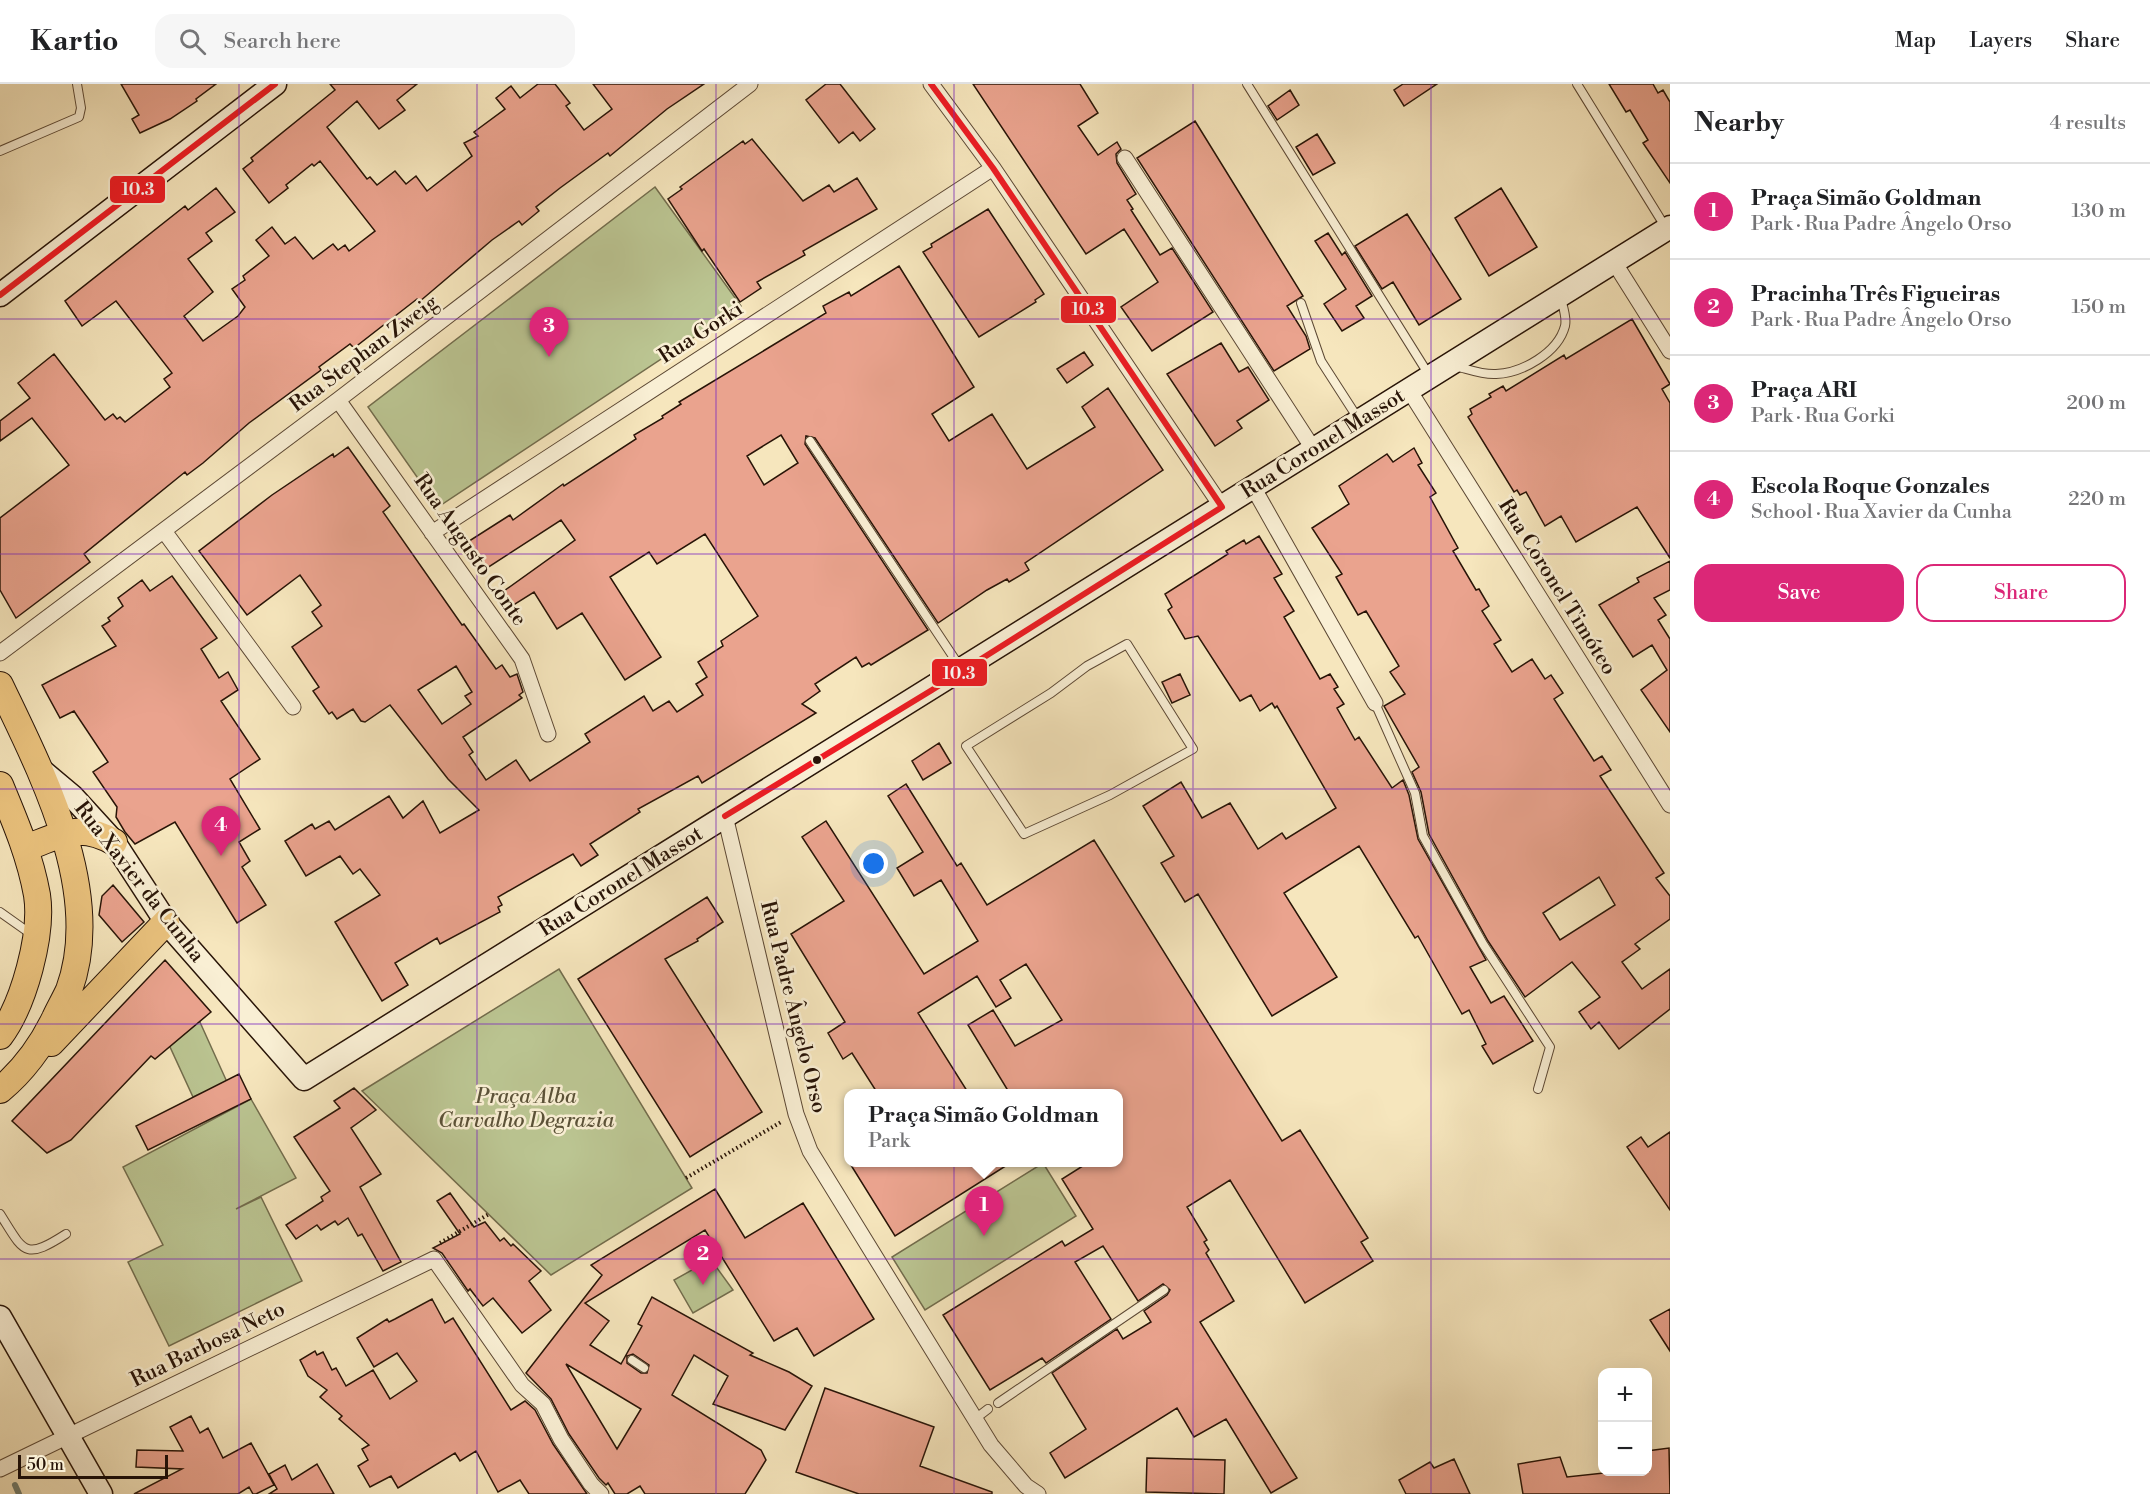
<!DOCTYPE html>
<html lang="en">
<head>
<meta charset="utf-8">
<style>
  body { margin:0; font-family:"Libre Bodoni",serif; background:#f6f6f6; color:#202124 }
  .controls { position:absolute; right:18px; bottom:18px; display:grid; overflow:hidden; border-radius:12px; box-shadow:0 6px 24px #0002 }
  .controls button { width:54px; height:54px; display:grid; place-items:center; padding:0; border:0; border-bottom:2px solid #e0e0e0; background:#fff; color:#202124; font:30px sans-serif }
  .scale { position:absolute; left:18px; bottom:15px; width:150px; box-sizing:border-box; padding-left:6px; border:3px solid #281407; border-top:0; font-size:16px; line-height:21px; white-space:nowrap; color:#281407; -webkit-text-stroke:4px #f9efd4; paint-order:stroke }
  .you { position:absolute; left:874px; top:780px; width:21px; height:21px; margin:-15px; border:4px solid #fff; border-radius:50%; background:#1a73e8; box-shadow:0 0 0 9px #1a73e833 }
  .badge { display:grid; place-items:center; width:39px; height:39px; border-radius:50%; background:#db2777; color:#fff; font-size:20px; font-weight:700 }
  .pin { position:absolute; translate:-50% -50px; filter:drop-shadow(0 2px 3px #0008) }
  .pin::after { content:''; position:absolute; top:32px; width:21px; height:18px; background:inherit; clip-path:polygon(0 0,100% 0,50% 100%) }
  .popup { position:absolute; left:844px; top:1005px; width:279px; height:78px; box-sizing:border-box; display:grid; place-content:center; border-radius:12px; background:#fff; filter:drop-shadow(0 2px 4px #0005); font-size:20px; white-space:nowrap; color:#757577 }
  .popup b { font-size:22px; color:#202124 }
  .popup::after { content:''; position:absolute; left:50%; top:100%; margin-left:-12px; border:12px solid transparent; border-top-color:#fff }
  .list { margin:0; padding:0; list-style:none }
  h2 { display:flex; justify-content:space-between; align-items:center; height:78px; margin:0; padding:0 24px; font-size:26px }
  h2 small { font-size:20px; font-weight:400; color:#757577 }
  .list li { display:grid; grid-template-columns:39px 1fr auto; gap:18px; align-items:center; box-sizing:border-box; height:96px; padding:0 24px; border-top:2px solid #e0e0e0 }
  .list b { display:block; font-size:22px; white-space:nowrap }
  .list p { margin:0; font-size:20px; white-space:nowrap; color:#757577 }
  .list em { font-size:20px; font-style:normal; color:#757577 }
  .actions { display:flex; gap:12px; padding:18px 24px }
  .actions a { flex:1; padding:14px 0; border:2px solid #db2777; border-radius:18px; text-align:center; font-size:21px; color:#db2777 }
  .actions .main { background:#db2777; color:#fff }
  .icon { flex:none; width:33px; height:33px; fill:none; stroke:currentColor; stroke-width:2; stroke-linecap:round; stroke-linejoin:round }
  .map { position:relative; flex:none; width:1670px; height:1410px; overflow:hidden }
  header { display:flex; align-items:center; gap:36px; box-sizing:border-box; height:84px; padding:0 30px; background:#fff; border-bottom:2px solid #e0e0e0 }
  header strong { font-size:28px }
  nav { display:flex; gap:33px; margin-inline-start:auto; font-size:21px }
  .search { width:420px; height:54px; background:#f6f6f6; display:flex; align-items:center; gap:15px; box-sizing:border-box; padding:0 21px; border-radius:18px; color:#757577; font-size:22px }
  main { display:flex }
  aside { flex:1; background:#fff }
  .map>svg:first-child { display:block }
</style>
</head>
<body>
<header>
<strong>Kartio</strong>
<div class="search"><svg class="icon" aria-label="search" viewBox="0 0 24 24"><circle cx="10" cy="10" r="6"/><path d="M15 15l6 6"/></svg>Search here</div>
<nav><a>Map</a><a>Layers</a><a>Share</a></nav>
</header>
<main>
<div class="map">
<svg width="1670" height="1410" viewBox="0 0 1670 1410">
  <rect width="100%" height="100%" fill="#f6e6bd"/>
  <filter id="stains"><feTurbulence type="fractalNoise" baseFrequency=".00333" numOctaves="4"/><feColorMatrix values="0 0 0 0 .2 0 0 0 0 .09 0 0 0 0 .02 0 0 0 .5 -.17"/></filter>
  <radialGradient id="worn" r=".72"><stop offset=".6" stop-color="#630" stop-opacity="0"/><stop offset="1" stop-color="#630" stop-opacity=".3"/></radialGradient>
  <!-- green -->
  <path fill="#bbc592" stroke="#726c4c" stroke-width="1.5" d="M655,103L741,222L438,423L368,323Z
    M559,885L692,1104L551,1191L362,1007Z
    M199,936L227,998L193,1013L165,952Z
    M251,1015L296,1094L236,1125L261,1113L302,1197L169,1262L128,1178L163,1161L123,1083Z
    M1043,1079L1076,1132L925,1226L892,1173Z
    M709,1173L733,1206L693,1229L674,1196L701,1181Z"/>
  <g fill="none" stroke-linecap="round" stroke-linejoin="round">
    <!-- stream -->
    <path stroke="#6e7b6e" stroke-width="6" d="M15,1401L19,1410"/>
  </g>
  <!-- building -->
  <path fill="#eaa38e" stroke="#281407" stroke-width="1.5" fill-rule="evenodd" d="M121,0H216L196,15L197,17L170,35L140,49L132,35L139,31Z
    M330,0H417L397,16L405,26L379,45L357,17L327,43L367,95L370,93L377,101L395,87L406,100L416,92L427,107L472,72L464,59L478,52L474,48L505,25L496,14L511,2L520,14L538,0H555L570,19L566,22L584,46L612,25L593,0H704L667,25L610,72L608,69L560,104L536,123L539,127L522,141L519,137L492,156L419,218L417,215L354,264L350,260L319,283L321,286L249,339L203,379L187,391L185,388L84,470L90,478L16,534L0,506V434L69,381L32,334L0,357V337L30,314L18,299L54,270L105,336L113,330L117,335L120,333L125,338L170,303L164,295L172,289L116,217L82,242L65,217L185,122L188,126L216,104L235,128L206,149L212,157L188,175L213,208L184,232L203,257L238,232L245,223L232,205L245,196L243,192L269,172L256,156L272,143L285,160L295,153L313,175L333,160L338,166L345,161L349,167L375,147L320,77L314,82L312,80L286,101L288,104L269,119L243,85L253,77L251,74L335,6Z
    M826,0H840L875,45L860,57L853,48L839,59L806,16Z
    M973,0H1080L1098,29L1078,42L1098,71L1117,58L1121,65L1116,70L1117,79L1136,110L1127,116L1133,125L1131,126L1160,171L1172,164L1213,228L1152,267L1121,223L1158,198L1124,145L1086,170Z
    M1403,0H1437L1404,22L1394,6Z
    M1609,0H1653L1658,9L1663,6L1670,18V99L1643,59L1648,56L1630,26L1626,28Z
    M1290,6L1299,21L1277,36L1268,22Z
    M1195,37L1303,212L1287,222L1306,252L1310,265L1274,287L1137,74Z
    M1317,50L1335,79L1313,91L1296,63Z
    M752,55L803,117L829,101L834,108L857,94L877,125L803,167L805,171L757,198L761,204L740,218L704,165L702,167L668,115L682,105L680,103L743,57L745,60Z
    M1501,104L1537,163L1489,192L1455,134Z
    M988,125L1044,210L1035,216L1036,218L979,253L923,168L932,163L931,160Z
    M1407,130L1461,215L1419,241L1393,198L1382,205L1355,162Z
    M1328,149L1342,171L1345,168L1372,212L1356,222L1364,234L1342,247L1324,220L1346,205L1315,157Z
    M899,182L974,303L932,330L949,357L992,330L1027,385L1095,343L1082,323L1108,304L1163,386L1025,479L1029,486L1009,498L1007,495L987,506L938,539L815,354L806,352L805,360L928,546L871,581L869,579L862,583L856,573L815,600L820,607L802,620L816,629L702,699L698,692L638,725L640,728L590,760L598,771L581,782L573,770L498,813L502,821L498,823L500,828L440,860L437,854L395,879L408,901L382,917L335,838L380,811L360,785L353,790L340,772L306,792L285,757L312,740L315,745L329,737L335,746L389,712L403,734L423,717L440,749L479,726L448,695L390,621L365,638L361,637L353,625L337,635L332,628L329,630L313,607L319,603L292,563L322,542L312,528L321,521L300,491L247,531L199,467L272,411L333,370L334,373L348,363L390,422L383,428L462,541L464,540L496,585L502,581L510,593L517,590L523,608L519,611L522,614L463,653L473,668L469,671L486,696L516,676L530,697L590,658L585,650L644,612L653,627L669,617L677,628L703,611L696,600L707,593L698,578L723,562L721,557L758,532L705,450L657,480L649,468L610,493L661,573L625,596L582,529L557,545L534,508L507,525L497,512L575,456L561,436L484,486L466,459L510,431L513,436L563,400L564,402L636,355L634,351L663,334L662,332L681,320L679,318L826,229L823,222L849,208L851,212ZM781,351L798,379L764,401L747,372ZM456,582L472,608L465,612L471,620L442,640L418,606Z
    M1632,235L1670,300L1662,305L1670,319V474L1637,423L1576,458L1561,432L1545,442L1526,408L1520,411L1517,406L1514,408L1468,333L1472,330L1470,325L1491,313L1489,310L1503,302L1506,307L1564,271L1566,275Z
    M1221,259L1239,288L1248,283L1269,316L1237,337L1242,344L1215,362L1167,290Z
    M1084,268L1093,281L1067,299L1057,285Z
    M1414,364L1422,379L1418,381L1436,409L1430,413L1458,464L1453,467L1476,506L1479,505L1489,522L1482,527L1501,556L1494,560L1512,588L1532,575L1545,595L1551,591L1563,609L1554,615L1594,677L1602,672L1611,686L1600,692L1664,789L1656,794L1670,812V835L1635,860L1640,865L1622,878L1642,905L1670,885V925L1619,965L1599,938L1591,945L1579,928L1600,913L1572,878L1525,913L1488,857L1429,750L1421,708L1412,688L1419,683L1384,622L1405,610L1390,588L1399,582L1366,527L1358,531L1336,493L1342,490L1312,444L1349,420L1339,402L1387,370L1393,378ZM1599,793L1615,821L1560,856L1543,829Z
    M1259,452L1282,490L1274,494L1294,527L1284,533L1320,595L1330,590L1338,603L1334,605L1344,620L1337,624L1355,656L1359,653L1392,704L1403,696L1409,711L1418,755L1486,876L1470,883L1491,919L1504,912L1533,957L1493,980L1482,962L1486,960L1469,926L1462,930L1418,852L1415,854L1359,762L1284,809L1337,893L1272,932L1198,810L1185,818L1161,779L1174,772L1143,722L1181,698L1202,734L1230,719L1258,765L1282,749L1286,755L1336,724L1277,622L1275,624L1272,619L1260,627L1251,611L1240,617L1198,552L1185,555L1168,526L1172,523L1165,510L1228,470L1226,467L1244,456L1246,460Z
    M1670,477V506L1654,514L1666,531L1658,536L1670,555V648L1641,606L1667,586L1652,561L1633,573L1599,521L1639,498L1637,494Z
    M172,492L217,554L201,565L219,594L228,588L238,606L221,617L260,675L230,695L260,745L239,758L250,777L242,783L266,821L237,839L175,738L135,760L125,748L116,733L117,723L93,688L108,678L74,627L60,634L42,601L116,562L102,542L110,537L108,534L123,522L118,514L142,496L150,507Z
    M1180,590L1190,611L1172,619L1162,598Z
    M939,659L951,679L923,696L912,677Z
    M906,700L957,782L961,779L987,821L1094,756L1282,1057L1300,1046L1368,1154L1361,1158L1373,1177L1305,1219L1230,1096L1187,1123L1207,1156L1204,1158L1209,1166L1206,1169L1234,1217L1200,1238L1297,1394L1271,1409L1226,1335L1194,1353L1177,1324L1065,1394L1050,1369L1086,1345L1052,1289L1117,1245L1123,1255L1151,1238L1144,1227L1167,1211L1170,1206L1163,1200L1138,1217L1103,1162L1075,1178L1111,1235L1046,1279L1042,1274L990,1306L943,1231L1062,1157L1065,1162L1093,1145L1062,1095L1089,1078H1119V1010H1010L968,941L993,926L1015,962L1062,936L1026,880L1000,896L1011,914L996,923L977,892L918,929L969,1010H878L852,969L843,975L828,949L845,938L791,850L844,817L802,753L826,737L924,890L978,857L941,796L914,812L897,784L923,768L888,712Z
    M113,801L144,838L122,858L99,831L102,812Z
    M707,813L723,838L697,855L698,857L665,875L762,1028L690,1073L578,895Z
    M165,876L211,928L155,975L151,972L71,1056L47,1069L12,1037Z
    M239,990L251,1015L148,1066L136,1042Z
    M354,1004L376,1026L351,1044L381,1090L360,1103L401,1178L383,1187L362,1150L358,1152L348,1134L338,1141L335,1137L321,1146L317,1141L296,1155L286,1141L323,1117L321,1113L330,1107L294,1053L340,1024L334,1017Z
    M1670,1048V1126L1627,1063L1641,1053L1648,1063Z
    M849,1078H1012L895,1152Z
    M715,1105L745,1154L803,1119L874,1235L814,1272L797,1244L774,1257L705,1146L585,1219L609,1237L590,1261L621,1280L642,1242L638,1240L652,1213L753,1269L750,1271L789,1288L812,1302L785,1346L713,1320L728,1292L694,1271L672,1311L761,1366L766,1376L745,1410H645L640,1402L627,1410H615L608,1399L606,1401L599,1394L569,1350L551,1315L526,1289L602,1191L591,1181ZM633,1270L649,1281L647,1289H641L627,1279V1272ZM566,1280L641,1325L617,1365Z
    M450,1109L474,1143L485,1138L500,1157L504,1154L511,1162L513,1160L541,1187L529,1197L551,1226L522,1249L493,1214L483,1222L470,1205L468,1207L442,1169L433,1164L460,1150L437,1117Z
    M432,1215L445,1239L453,1234L511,1326L525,1317L535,1326L553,1360L587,1410H529L520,1396L498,1408L476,1367L460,1377L455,1369L398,1404L391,1392L370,1403L358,1382L368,1376L362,1365L369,1361L339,1335L342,1332L320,1313L327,1306L308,1292L300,1276L315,1267L317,1271L323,1268L332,1286L336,1284L346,1302L373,1286L390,1315L417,1297L397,1269L374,1283L357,1254L387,1235L389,1238L395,1235Z
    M1670,1225V1267L1650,1236Z
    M825,1304L934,1343L920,1382L992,1408V1410H859L796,1388Z
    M191,1332L200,1349L208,1344L223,1374L251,1359L274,1401L256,1410H253L249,1403L238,1410H134L182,1385L136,1383L137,1366L183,1367L170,1343Z
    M1669,1364L1670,1410H1523L1518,1380L1560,1373L1567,1393L1613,1388L1615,1391L1649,1387L1647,1367Z
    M1147,1374L1225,1376L1224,1410L1146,1408Z
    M1454,1375L1470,1410H1406L1399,1396L1430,1378L1434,1384Z
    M317,1380L334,1410H269L277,1405L269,1390L285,1381L292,1396Z"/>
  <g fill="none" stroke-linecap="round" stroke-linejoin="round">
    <!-- lane casing -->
    <g stroke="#5c4834" stroke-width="10">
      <path id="lane" d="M1247,0L1429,291
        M1577,0L1666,144
        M0,67L79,33L81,24L77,0
        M1301,219L1321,277L1359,336
        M1455,282C1468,285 1482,291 1496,290C1522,289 1558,269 1565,242C1567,233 1563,223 1561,215
        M810,357L960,583
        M1127,560L1193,665L1110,711L1024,750L966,662L1051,609L1087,582Z
        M1375,619L1415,709L1423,752L1483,860L1550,963L1538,1005
        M0,828L31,850
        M0,1130C24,1168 24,1177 66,1150
        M632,1276L644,1284
        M998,1319L1164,1206
        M975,1335L988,1325"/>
    </g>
    <!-- street casing -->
    <g stroke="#5c4834" stroke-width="17">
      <path id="street" d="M931,0L993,84L1222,423
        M1125,74L1314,366
        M1614,178L1670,267
        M1409,306L1670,721
        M338,316L522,575L548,650
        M1253,403L1375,619
        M164,447L293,623
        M432,449L993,84
        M0,569L338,316L750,0
        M725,732L796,1030L810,1067L991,1361L1026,1402L1038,1410
        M0,1385L434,1175L522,1301L543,1320L561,1355L591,1400L601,1410"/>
    </g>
    <!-- secondary casing -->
    <g stroke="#281407" stroke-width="25">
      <path id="secondary" d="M0,211L275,0
        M41,686L72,712L114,758L166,838L304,995L1670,143
        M0,1233L101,1410"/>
    </g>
    <!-- primary casing -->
    <g stroke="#281407" stroke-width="28">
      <path id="primary" d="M0,601C41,687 105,808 69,906C65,915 59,925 55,934C41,963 24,986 0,1006
        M0,701C15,737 30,772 37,811C43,850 24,920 0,952
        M26,764C60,751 79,738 114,758
        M51,959L166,838"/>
    </g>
    <!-- path -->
    <path stroke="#281407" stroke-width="4" stroke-dasharray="1.5 3" stroke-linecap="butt" d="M686,1094L781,1038
      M440,1159L489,1130"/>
    <!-- lane -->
    <use href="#lane" stroke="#f9efd4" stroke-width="8"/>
    <!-- street -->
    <use href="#street" stroke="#f9efd4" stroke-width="15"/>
    <!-- secondary -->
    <use href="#secondary" stroke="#f9efd4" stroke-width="22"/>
    <!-- primary -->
    <use href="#primary" stroke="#ebc37e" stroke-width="26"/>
    <!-- bus-1 casing -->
    <g stroke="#f9efd4" stroke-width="10">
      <path id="bus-1" d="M0,211L275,0
        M725,732L932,606L1222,423L993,84L931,0"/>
    </g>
    <!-- bus-1 -->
    <use href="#bus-1" stroke="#ed1c24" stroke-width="6"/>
  </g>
  <!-- grid -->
  <path fill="none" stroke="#7b2cbf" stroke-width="1.5" stroke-opacity="0.55" d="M239,0V1410M477,0V1410M716,0V1410M954,0V1410M1193,0V1410M1431,0V1410M0,235H1670M0,470H1670M0,705H1670M0,940H1670M0,1175H1670"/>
  <!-- markers -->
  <circle fill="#281407" stroke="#f9efd4" stroke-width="2" cx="817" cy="676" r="5"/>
  <g text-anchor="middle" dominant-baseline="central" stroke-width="5" stroke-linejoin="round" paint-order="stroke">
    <!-- street labels -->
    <g font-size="21" fill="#281407" stroke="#f9efd4">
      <text transform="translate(701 249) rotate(-33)">Rua Gorki</text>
      <text transform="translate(364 270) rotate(-37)">Rua Stephan Zweig</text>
      <text transform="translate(1323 360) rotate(-32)">Rua Coronel Massot</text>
      <text transform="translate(470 466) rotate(55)">Rua Augusto Conte</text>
      <text transform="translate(1557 503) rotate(58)">Rua Coronel Timóteo</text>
      <text transform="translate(139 798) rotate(52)">Rua Xavier da Cunha</text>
      <text transform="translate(621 798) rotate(-32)">Rua Coronel Massot</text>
      <text transform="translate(793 923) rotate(76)">Rua Padre Ângelo Orso</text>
      <text transform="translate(208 1261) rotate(-26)">Rua Barbosa Neto</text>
    </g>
    <!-- park labels -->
    <g font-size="21" font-style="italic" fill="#5b5238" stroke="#f9efd4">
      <text x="526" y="1013">Praça Alba<tspan x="526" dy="24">Carvalho Degrazia</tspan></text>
    </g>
  </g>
  <g stroke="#f9efd4" stroke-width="2">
    <rect x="109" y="91" width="57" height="29" rx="6" fill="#ed1c24"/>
    <rect x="1060" y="211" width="57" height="29" rx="6" fill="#ed1c24"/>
    <rect x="931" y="574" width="57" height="29" rx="6" fill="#ed1c24"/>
  </g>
  <g font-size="16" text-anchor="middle" font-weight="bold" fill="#fff">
    <text x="138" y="111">10.3</text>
    <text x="1088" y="231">10.3</text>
    <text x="959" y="595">10.3</text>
  </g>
  <rect width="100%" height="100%" filter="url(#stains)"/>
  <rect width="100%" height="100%" fill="url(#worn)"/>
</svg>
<div class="controls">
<button>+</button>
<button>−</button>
</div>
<div class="scale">50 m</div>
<div class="you"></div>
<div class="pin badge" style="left:984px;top:1152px">1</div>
<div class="popup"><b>Praça Simão Goldman</b>Park</div>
<div class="pin badge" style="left:703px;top:1201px">2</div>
<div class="pin badge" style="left:549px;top:273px">3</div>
<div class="pin badge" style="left:221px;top:772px">4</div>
</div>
<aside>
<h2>Nearby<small>4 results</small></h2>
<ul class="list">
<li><span class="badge">1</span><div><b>Praça Simão Goldman</b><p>Park · Rua Padre Ângelo Orso</p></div><em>130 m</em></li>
<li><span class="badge">2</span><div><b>Pracinha Três Figueiras</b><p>Park · Rua Padre Ângelo Orso</p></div><em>150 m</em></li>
<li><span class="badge">3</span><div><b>Praça ARI</b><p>Park · Rua Gorki</p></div><em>200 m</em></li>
<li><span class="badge">4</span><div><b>Escola Roque Gonzales</b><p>School · Rua Xavier da Cunha</p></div><em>220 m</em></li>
</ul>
<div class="actions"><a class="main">Save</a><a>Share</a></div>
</aside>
</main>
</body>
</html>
